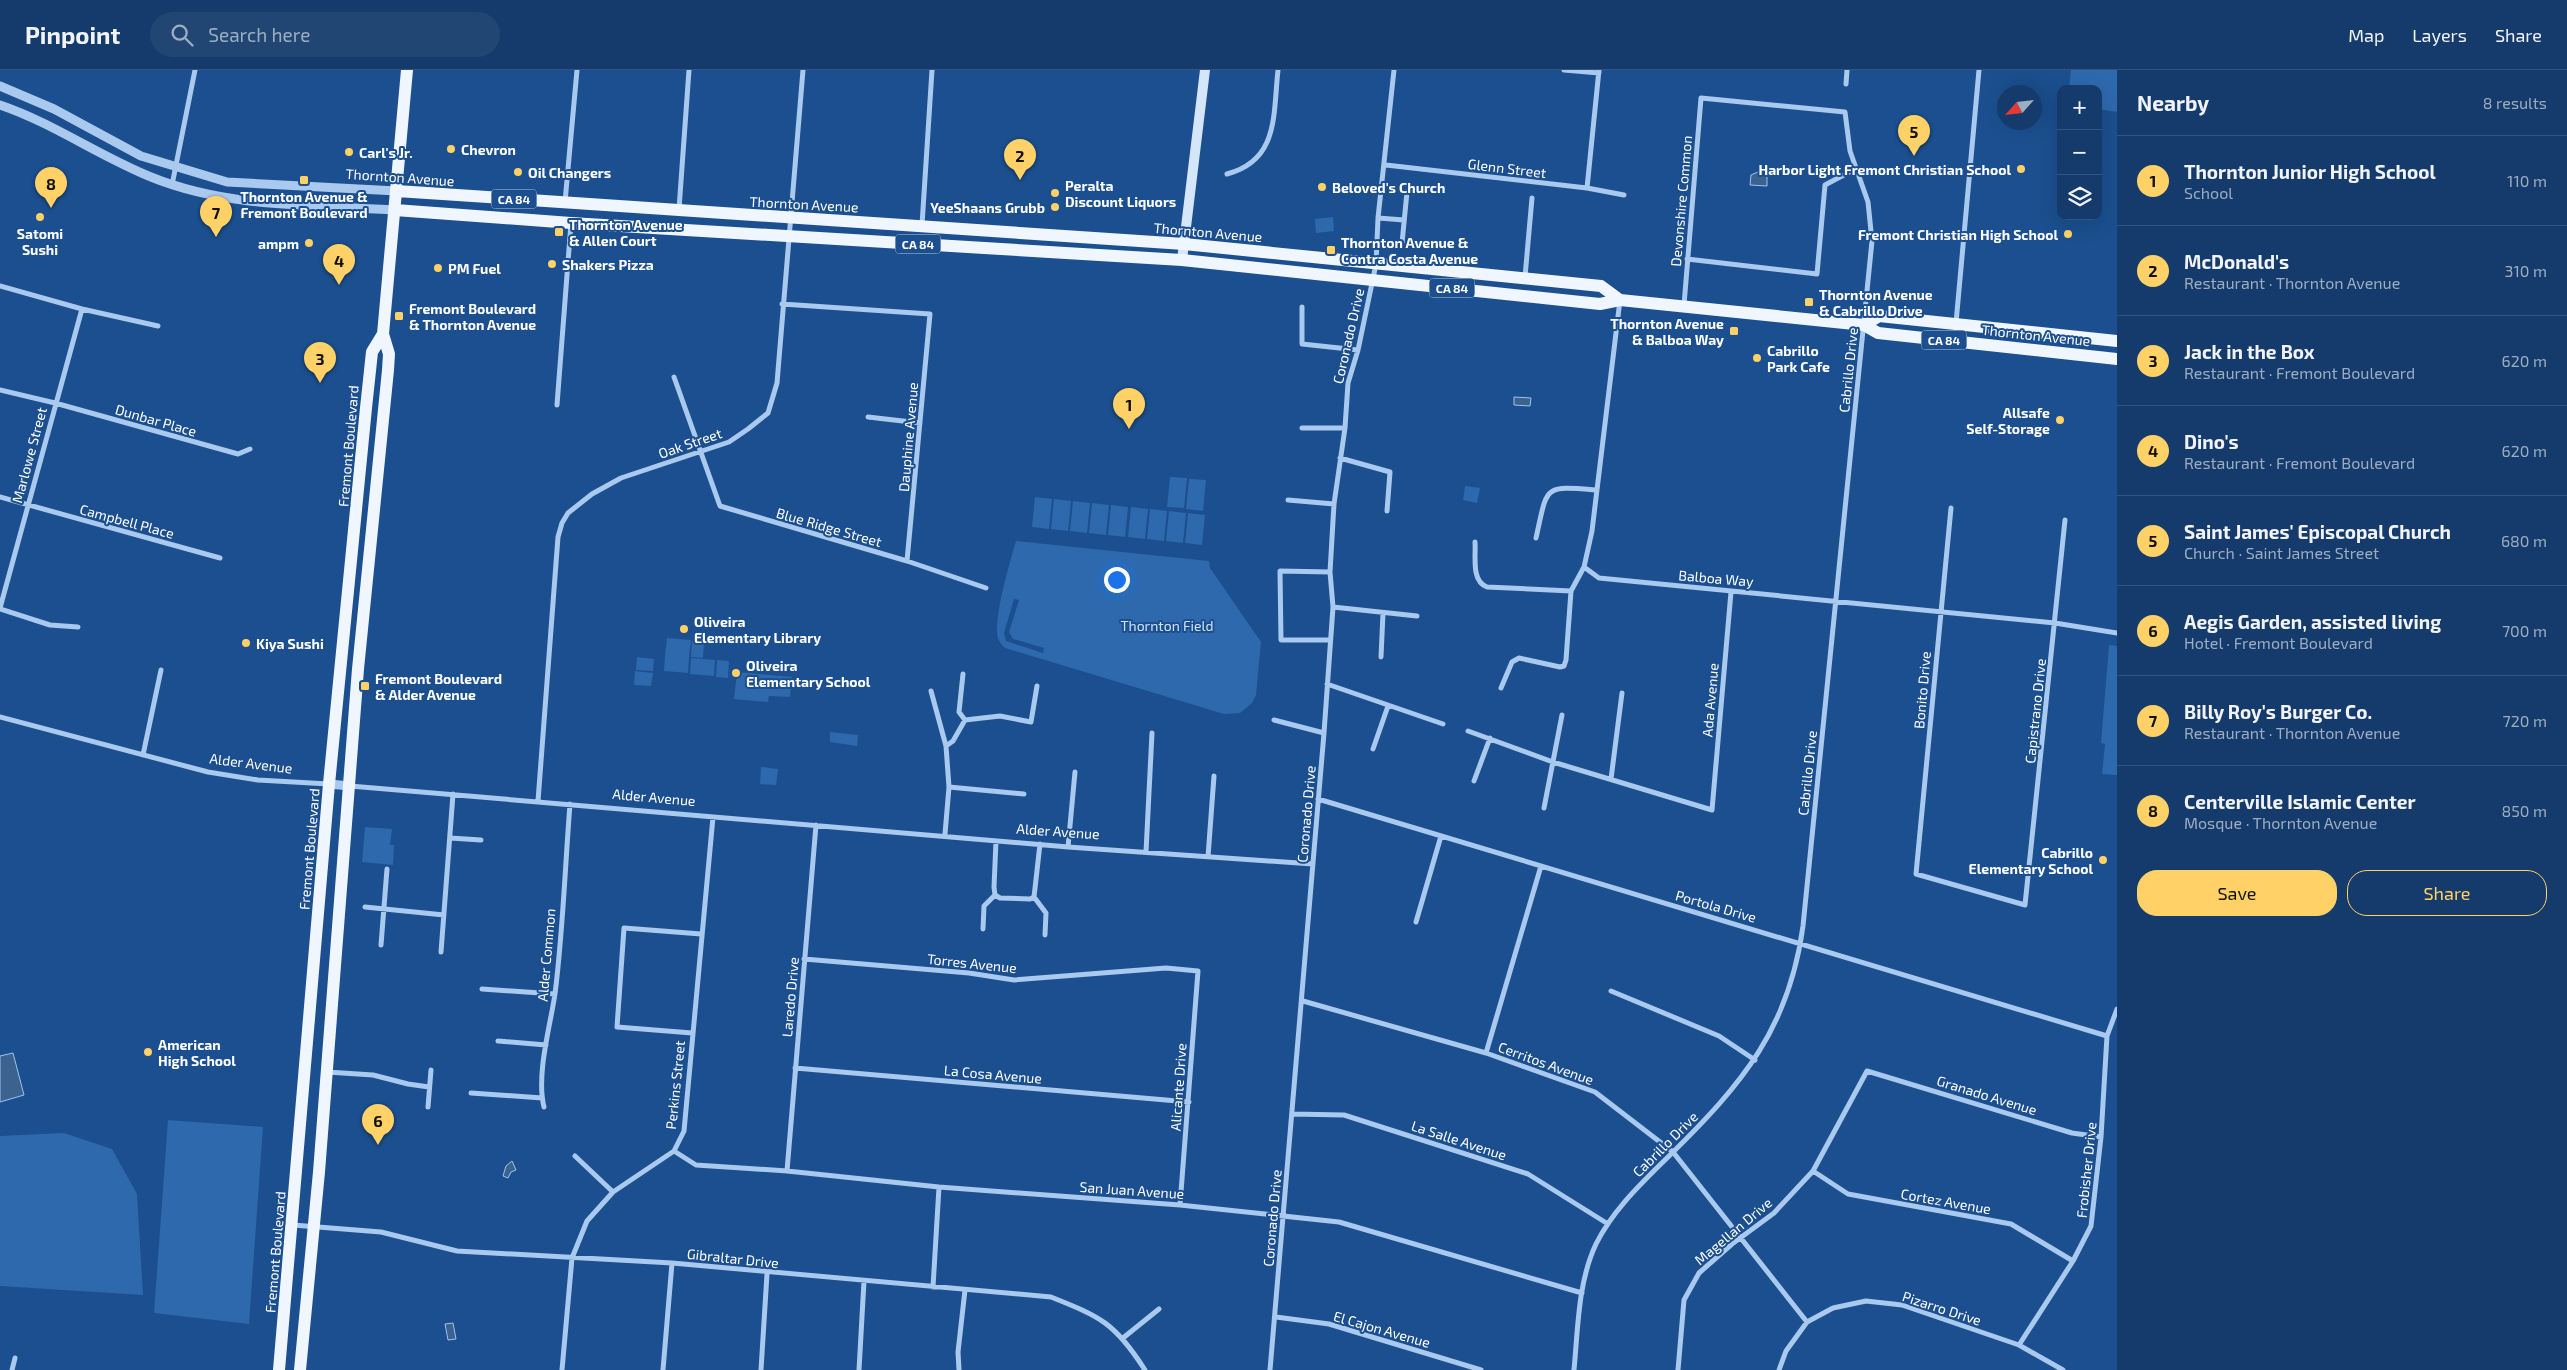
<!DOCTYPE html>
<html lang="en">
<head>
<meta charset="utf-8">
<style>
  body { margin:0; font-family:"Exo 2",sans-serif; background:#214673; color:#f1f3f6 }
  .controls { position:absolute; right:15px; top:15px; display:grid; overflow:hidden; border-radius:10px; box-shadow:0 5px 20px #0002 }
  .controls button { width:45px; height:45px; display:grid; place-items:center; padding:0; border:0; border-bottom:1px solid #33557e; background:#143b6b; color:#f1f3f6; font:25px sans-serif }
  .compass { position:absolute; left:1997px; top:15px; width:45px; height:45px; border-radius:50%; background:#143b6b; box-shadow:0 5px 20px #0002; rotate:243deg }
  .you { position:absolute; left:1116px; top:509px; width:18px; height:18px; margin:-12px; border:4px solid #fff; border-radius:50%; background:#1a73e8; box-shadow:0 0 0 8px #1a73e833 }
  .badge { display:grid; place-items:center; width:32px; height:32px; border-radius:50%; background:#ffd166; color:#111; font-size:16px; font-weight:700 }
  .pin { position:absolute; translate:-50% -41px; filter:drop-shadow(0 1px 2px #0008) }
  .pin::after { content:''; position:absolute; top:26px; width:18px; height:15px; background:inherit; clip-path:polygon(0 0,100% 0,50% 100%) }
  .list { margin:0; padding:0; list-style:none }
  h2 { display:flex; justify-content:space-between; align-items:center; height:65px; margin:0; padding:0 20px; font-size:21px }
  h2 small { font-size:16px; font-weight:400; color:#9dadc1 }
  .list li { display:grid; grid-template-columns:32px 1fr auto; gap:15px; align-items:center; box-sizing:border-box; height:90px; padding:0 20px; border-top:1px solid #33557e }
  .list b { display:block; font-size:19px; white-space:nowrap }
  .list p { margin:0; font-size:16px; white-space:nowrap; color:#9dadc1 }
  .list em { font-size:16px; font-style:normal; color:#9dadc1 }
  .actions { display:flex; gap:10px; padding:15px 20px }
  .actions a { flex:1; padding:11px 0; border:1px solid #ffd166; border-radius:20px; text-align:center; font-size:18px; color:#ffd166 }
  .actions .main { background:#ffd166; color:#111 }
  .icon { flex:none; width:28px; height:28px; fill:none; stroke:currentColor; stroke-width:2; stroke-linecap:round; stroke-linejoin:round }
  .map { position:relative; flex:none; width:2117px; height:1300px; overflow:hidden }
  header { display:flex; align-items:center; gap:30px; box-sizing:border-box; height:70px; padding:0 25px; background:#143b6b; border-bottom:1px solid #33557e }
  header strong { font-size:24px }
  nav { display:flex; gap:28px; margin-inline-start:auto; font-size:18px }
  .search { width:350px; height:45px; background:#214673; display:flex; align-items:center; gap:12px; box-sizing:border-box; padding:0 18px; border-radius:28px; color:#9dadc1; font-size:19px }
  main { display:flex }
  aside { flex:1; background:#143b6b }
  .map>svg:first-child { display:block }
</style>
</head>
<body>
<header>
<strong>Pinpoint</strong>
<div class="search"><svg class="icon" aria-label="search" viewBox="0 0 24 24"><circle cx="10" cy="10" r="6"/><path d="M15 15l6 6"/></svg>Search here</div>
<nav><a>Map</a><a>Layers</a><a>Share</a></nav>
</header>
<main>
<div class="map">
<svg width="2117" height="1300" viewBox="0 0 2117 1300">
  <rect width="100%" height="100%" fill="#1b4f8f"/>
  <!-- green -->
  <path fill="#2e69ad" fill-rule="evenodd" d="M2071,0H2117V42L2098,39V19H2069Z
    M1333,147L1334,161L1316,163L1315,149Z
    M1170,407L1187,408L1184,438L1167,437Z
    M1189,409L1206,410L1203,441L1186,439Z
    M1465,416L1480,418L1477,433L1463,430Z
    M1035,427L1052,429L1049,459L1032,457Z
    M1054,429L1071,431L1068,461L1051,459Z
    M1073,431L1090,433L1087,463L1070,461Z
    M1092,433L1109,435L1106,465L1089,463Z
    M1111,435L1128,437L1125,467L1108,465Z
    M1131,437L1148,439L1145,469L1128,467Z
    M1150,439L1167,441L1164,471L1147,469Z
    M1169,441L1186,443L1183,473L1166,471Z
    M1188,443L1205,445L1202,475L1185,473Z
    M1016,471L1209,491L1210,498L1261,572L1256,625L1252,633L1240,643L1224,644L1005,578C1002,575 999,572 998,568C993,548 1010,492 1016,471ZM1014,529L1019,530L1009,562L1013,569L1044,578L1043,583L1006,571L1004,563Z
    M667,568L691,570L689,587L665,585Z
    M692,571L704,572L703,588L691,587Z
    M2109,575L2117,576V705L2102,704L2105,674L2101,673Z
    M665,585L689,587L688,603L664,601Z
    M637,587L654,589L653,601L636,600Z
    M691,588L715,590L714,606L690,604Z
    M717,590L729,591L728,608L716,607Z
    M635,601L653,603L651,616L634,615Z
    M737,602L792,607L790,627L769,626L768,632L734,629Z
    M830,662L858,665L857,676L830,672Z
    M761,697L778,699L776,715L760,714Z
    M365,757L392,759L390,775H394L393,795L362,792Z
    M168,1050L263,1057L249,1254L154,1243Z
    M64,1063L112,1079L137,1124L143,1225L0,1216V1066Z"/>
  <!-- water -->
  <path fill="#3c6290" stroke="#9cc4f0" d="M1760,101L1767,107V116L1750,115L1751,105Z
    M1514,327L1531,328L1530,336L1514,335Z
    M13,983L24,1025L0,1032V986Z
    M512,1091L516,1100L511,1102L508,1108L503,1106L506,1096Z
    M453,1253L456,1269L448,1270L445,1254Z"/>
  <g fill="none" stroke-linecap="round" stroke-linejoin="round">
    <!-- minor -->
    <path stroke="#a9c9ee" stroke-width="5" d="M1564,0L1599,3
      M1846,14L1847,0
      M1386,95L1587,118L1624,125
      M1227,104C1279,90 1273,45 1278,0
      M172,115L195,0
      M1587,118L1599,0
      M565,132L577,0
      M679,139L689,0
      M1378,148L1404,150
      M922,155L932,0
      M1402,173L1407,122
      M1687,189L1817,204L1825,115L1855,99
      M1525,207L1532,128
      M0,216L82,239L158,256
      M782,234L930,244L907,491
      M1302,237V274L1358,280
      M1956,253L1979,0
      M674,307L720,436L907,491L986,518
      M0,320L55,333L238,384L250,379
      M557,335L571,153
      M868,347L920,353
      M1302,358H1345
      M1340,388L1390,402L1387,441
      M0,427L220,488
      M1288,430L1334,434
      M1951,438L1916,804L2025,835L2065,450
      M1536,468C1548,415 1542,416 1597,420
      M1475,472C1476,487 1471,511 1487,517L1571,521
      M1584,497L1599,508L2055,553L2117,563
      M1333,537L1417,546
      M0,538L82,239
      M0,539L50,555L78,557
      M1330,570H1281L1280,501L1330,502
      M1381,587L1383,543
      M963,604L959,642L965,650
      M1327,614L1443,654
      M1501,618L1512,592L1519,588L1560,597L1564,596L1566,590L1571,521L1584,497L1592,461L1620,230
      M931,621L946,676L949,717L945,764
      M0,647L208,702L258,710L329,714
      M1274,650L1324,663
      M1468,661L1553,692L1712,740L1731,522
      M946,676L953,671L965,650L1000,646L1031,652L1037,616
      M1373,679L1388,636
      M143,685L161,600
      M1611,709L1622,623
      M1474,711L1490,668
      M350,716L1068,777L1313,794
      M949,717L1024,724
      M1318,729L2107,966
      M538,731L558,467L562,453L568,443L592,424L621,408L729,372L748,359L768,343L777,313L803,0
      M1544,738L1562,645
      M450,768L481,770
      M996,771L994,817L995,825L1000,828L1030,829L1034,827L1040,774
      M1068,777L1075,702
      M1146,782L1152,663
      M1208,787L1214,706
      M1034,827L1046,843L1045,865
      M365,837L444,845
      M1416,852L1441,766
      M983,859L984,836L995,825
      M381,875L387,799
      M441,882L453,724
      M804,889L969,903L1014,910L1166,898L1198,901L1180,1135
      M482,919L555,924
      M1611,921L1719,966L1755,990
      M1303,931L1486,983L1595,1022L1673,1082L1807,1252
      M692,963L617,957L624,858L701,864
      M498,971L546,975
      M1486,983L1541,796
      M795,998L1189,1032
      M327,1002L373,1005L408,1014L429,1017
      M471,1023L542,1028
      M428,1037L431,1000
      M544,1037C536,1005 550,957 555,924C563,861 565,797 570,734
      M1292,1044L1344,1045L1528,1104L1608,1154
      M674,1081L696,1095L787,1101L939,1117L1180,1135L1339,1152L1582,1223
      M575,1086L613,1122
      M787,1101L816,755
      M1813,1101L1848,1124L2011,1154L2073,1191
      M293,1155L381,1162L457,1181L672,1193L1051,1227C1101,1247 1115,1253 1145,1300
      M933,1217L939,1117
      M1276,1247L1329,1254L1481,1300
      M1123,1268L1159,1239
      M2019,1275L2073,1191L2091,1156L2101,1067L2107,966L2117,939
      M12,1300L15,1288
      M562,1300L572,1188L587,1151L613,1122L674,1081L684,1061L713,747
      M663,1300L672,1193
      M761,1300L767,1204
      M859,1300L864,1211
      M959,1300L958,1282L965,1220
      M1270,1300L1324,663L1333,537L1330,502L1334,434L1345,358L1348,313L1358,280L1376,194L1378,148L1394,0
      M1574,1300C1578,1258 1578,1212 1596,1174C1614,1138 1644,1111 1671,1084C1742,1014 1789,959 1803,856L1872,171L1868,132L1850,81L1845,42L1701,28L1684,235
      M1678,1300L1684,1230L1699,1203L1732,1174L1774,1143L1813,1101L1867,1001L2072,1063L2101,1067
      M1779,1300L1786,1281L1807,1252L1833,1238L1866,1231L1902,1235L2019,1275L2063,1300"/>
    <!-- tertiary -->
    <path stroke="#a9c9ee" stroke-width="9" d="M0,16L54,39L141,86L227,112L397,121
      M0,35C53,53 99,86 151,107C227,138 314,135 395,140
      M329,714L350,716"/>
    <!-- secondary -->
    <path stroke="#d6e6fa" stroke-width="10" d="M1182,190L1205,0"/>
    <!-- primary -->
    <path stroke="#f0f6ff" stroke-width="12" d="M397,121L1184,174L1601,216L1620,230
      M395,140L571,153L1182,190L1600,234L1620,230L1864,255L1878,263L2117,289
      M1864,255L1879,246L2117,271
      M279,1300L329,714L366,338L372,282L383,264
      M300,1300L319,1102L358,599L388,300L389,284L383,264L407,0"/>
  </g>
  <!-- markers -->
  <g fill="#ffd166" stroke="#1b4f8f" stroke-width="2">
    <circle cx="451" cy="79" r="5"/>
    <circle cx="349" cy="82" r="5"/>
    <circle cx="2021" cy="99" r="5"/>
    <circle cx="518" cy="102" r="5"/>
    <rect x="299" y="105" width="10" height="10" rx="2.5"/>
    <circle cx="1322" cy="117" r="5"/>
    <circle cx="1055" cy="123" r="5"/>
    <circle cx="1055" cy="137" r="5"/>
    <circle cx="40" cy="147" r="5"/>
    <rect x="554" y="157" width="10" height="10" rx="2.5"/>
    <circle cx="2068" cy="164" r="5"/>
    <circle cx="309" cy="173" r="5"/>
    <rect x="1326" y="175" width="10" height="10" rx="2.5"/>
    <circle cx="552" cy="194" r="5"/>
    <circle cx="438" cy="198" r="5"/>
    <rect x="1804" y="227" width="10" height="10" rx="2.5"/>
    <rect x="394" y="241" width="10" height="10" rx="2.5"/>
    <rect x="1729" y="256" width="10" height="10" rx="2.5"/>
    <circle cx="1757" cy="288" r="5"/>
    <circle cx="2060" cy="350" r="5"/>
    <circle cx="684" cy="559" r="5"/>
    <circle cx="246" cy="573" r="5"/>
    <circle cx="736" cy="603" r="5"/>
    <rect x="360" y="611" width="10" height="10" rx="2.5"/>
    <circle cx="2103" cy="790" r="5"/>
    <circle cx="148" cy="982" r="5"/>
  </g>
  <g text-anchor="middle" dominant-baseline="central" stroke-width="4" stroke-linejoin="round" paint-order="stroke">
    <!-- shield labels -->
    <g fill="#1b4f8f" stroke="#bbcadd" stroke-width="1">
      <rect x="491.5" y="119.5" width="45" height="19" rx="4"/>
      <rect x="895.5" y="164.5" width="45" height="19" rx="4"/>
      <rect x="1429.5" y="208.5" width="45" height="19" rx="4"/>
      <rect x="1921.5" y="260.5" width="45" height="19" rx="4"/>
    </g>
    <g font-size="12" font-weight="bold" fill="#fff">
      <text x="514" y="129">CA 84</text>
      <text x="918" y="174">CA 84</text>
      <text x="1452" y="218">CA 84</text>
      <text x="1944" y="270">CA 84</text>
    </g>
    <!-- poi labels -->
    <g font-size="14" font-weight="bold" fill="#fff" stroke="#1b4f8f" text-anchor="start">
      <text x="461" y="79">Chevron</text>
      <text x="359" y="82">Carl's Jr.</text>
      <text x="2011" y="99" text-anchor="end">Harbor Light Fremont Christian School</text>
      <text x="528" y="102">Oil Changers</text>
      <text x="1065" y="115">Peralta<tspan x="1065" dy="16">Discount Liquors</tspan></text>
      <text x="1332" y="117">Beloved's Church</text>
      <text x="304" y="126" text-anchor="middle">Thornton Avenue &amp;<tspan x="304" dy="16">Fremont Boulevard</tspan></text>
      <text x="1045" y="137" text-anchor="end">YeeShaans Grubb</text>
      <text x="569" y="154">Thornton Avenue<tspan x="569" dy="16">&amp; Allen Court</tspan></text>
      <text x="40" y="163" text-anchor="middle">Satomi<tspan x="40" dy="16">Sushi</tspan></text>
      <text x="2058" y="164" text-anchor="end">Fremont Christian High School</text>
      <text x="1341" y="172">Thornton Avenue &amp;<tspan x="1341" dy="16">Contra Costa Avenue</tspan></text>
      <text x="299" y="173" text-anchor="end">ampm</text>
      <text x="562" y="194">Shakers Pizza</text>
      <text x="448" y="198">PM Fuel</text>
      <text x="1819" y="224">Thornton Avenue<tspan x="1819" dy="16">&amp; Cabrillo Drive</tspan></text>
      <text x="409" y="238">Fremont Boulevard<tspan x="409" dy="16">&amp; Thornton Avenue</tspan></text>
      <text x="1724" y="253" text-anchor="end">Thornton Avenue<tspan x="1724" dy="16">&amp; Balboa Way</tspan></text>
      <text x="1767" y="280">Cabrillo<tspan x="1767" dy="16">Park Cafe</tspan></text>
      <text x="2050" y="342" text-anchor="end">Allsafe<tspan x="2050" dy="16">Self-Storage</tspan></text>
      <text x="694" y="551">Oliveira<tspan x="694" dy="16">Elementary Library</tspan></text>
      <text x="256" y="573">Kiya Sushi</text>
      <text x="746" y="595">Oliveira<tspan x="746" dy="16">Elementary School</tspan></text>
      <text x="375" y="608">Fremont Boulevard<tspan x="375" dy="16">&amp; Alder Avenue</tspan></text>
      <text x="2093" y="782" text-anchor="end">Cabrillo<tspan x="2093" dy="16">Elementary School</tspan></text>
      <text x="158" y="974">American<tspan x="158" dy="16">High School</tspan></text>
    </g>
    <!-- street labels -->
    <g font-size="14" fill="#fff" stroke="#1b4f8f">
      <text transform="translate(1507 98) rotate(7)">Glenn Street</text>
      <text transform="translate(400 107) rotate(4)">Thornton Avenue</text>
      <text transform="translate(1681 131) rotate(-85)">Devonshire Common</text>
      <text transform="translate(804 134) rotate(3)">Thornton Avenue</text>
      <text transform="translate(1208 162) rotate(5)">Thornton Avenue</text>
      <text transform="translate(2036 265) rotate(6)">Thornton Avenue</text>
      <text transform="translate(1348 266) rotate(-77)">Coronado Drive</text>
      <text transform="translate(1848 300) rotate(-84)">Cabrillo Drive</text>
      <text transform="translate(156 350) rotate(16)">Dunbar Place</text>
      <text transform="translate(908 367) rotate(-85)">Dauphine Avenue</text>
      <text transform="translate(690 373) rotate(-19)">Oak Street</text>
      <text transform="translate(348 376) rotate(-85)">Fremont Boulevard</text>
      <text transform="translate(29 385) rotate(-75)">Marlowe Street</text>
      <text transform="translate(127 451) rotate(15)">Campbell Place</text>
      <text transform="translate(829 457) rotate(16)">Blue Ridge Street</text>
      <text transform="translate(1716 508) rotate(5)">Balboa Way</text>
      <text transform="translate(1922 620) rotate(-85)">Bonito Drive</text>
      <text transform="translate(1710 630) rotate(-85)">Ada Avenue</text>
      <text transform="translate(2035 641) rotate(-84)">Capistrano Drive</text>
      <text transform="translate(251 693) rotate(7)">Alder Avenue</text>
      <text transform="translate(1807 703) rotate(-84)">Cabrillo Drive</text>
      <text transform="translate(654 727) rotate(5)">Alder Avenue</text>
      <text transform="translate(1306 744) rotate(-85)">Coronado Drive</text>
      <text transform="translate(1058 761) rotate(4)">Alder Avenue</text>
      <text transform="translate(309 779) rotate(-85)">Fremont Boulevard</text>
      <text transform="translate(1716 836) rotate(16)">Portola Drive</text>
      <text transform="translate(546 885) rotate(-85)">Alder Common</text>
      <text transform="translate(972 893) rotate(6)">Torres Avenue</text>
      <text transform="translate(790 927) rotate(-85)">Laredo Drive</text>
      <text transform="translate(1546 993) rotate(20)">Cerritos Avenue</text>
      <text transform="translate(993 1004) rotate(5)">La Cosa Avenue</text>
      <text transform="translate(675 1015) rotate(-84)">Perkins Street</text>
      <text transform="translate(1178 1017) rotate(-86)">Alicante Drive</text>
      <text transform="translate(1987 1025) rotate(17)">Granado Avenue</text>
      <text transform="translate(1459 1070) rotate(18)">La Salle Avenue</text>
      <text transform="translate(1665 1074) rotate(-45)">Cabrillo Drive</text>
      <text transform="translate(2086 1100) rotate(-84)">Frobisher Drive</text>
      <text transform="translate(1132 1120) rotate(4)">San Juan Avenue</text>
      <text transform="translate(1946 1131) rotate(10)">Cortez Avenue</text>
      <text transform="translate(1272 1148) rotate(-85)">Coronado Drive</text>
      <text transform="translate(1733 1161) rotate(-40)">Magellan Drive</text>
      <text transform="translate(275 1182) rotate(-85)">Fremont Boulevard</text>
      <text transform="translate(733 1188) rotate(6)">Gibraltar Drive</text>
      <text transform="translate(1942 1238) rotate(18)">Pizarro Drive</text>
      <text transform="translate(1382 1259) rotate(16)">El Cajon Avenue</text>
    </g>
    <!-- park labels -->
    <g font-size="14" fill="#cfe3fa" stroke="#1b4f8f">
      <text x="1167" y="555">Thornton Field</text>
    </g>
  </g>
</svg>
<div class="controls">
<button>+</button>
<button>−</button>
<button><svg class="icon" aria-label="layers" viewBox="0 0 24 24"><path d="M12 4l9 5-9 5-9-5zM3 14l9 5 9-5"/></svg></button>
</div>
<svg class="compass" viewBox="-18 -18 36 36"><path d="M0-13l5 13h-10z" fill="#e53935"/><path d="M0 13l5-13h-10z" fill="#9dadc1"/></svg>
<div class="you"></div>
<div class="pin badge" style="left:1129px;top:359px">1</div>
<div class="pin badge" style="left:1020px;top:110px">2</div>
<div class="pin badge" style="left:320px;top:313px">3</div>
<div class="pin badge" style="left:339px;top:215px">4</div>
<div class="pin badge" style="left:1914px;top:86px">5</div>
<div class="pin badge" style="left:378px;top:1075px">6</div>
<div class="pin badge" style="left:216px;top:167px">7</div>
<div class="pin badge" style="left:51px;top:138px">8</div>
</div>
<aside>
<h2>Nearby<small>8 results</small></h2>
<ul class="list">
<li><span class="badge">1</span><div><b>Thornton Junior High School</b><p>School</p></div><em>110 m</em></li>
<li><span class="badge">2</span><div><b>McDonald's</b><p>Restaurant · Thornton Avenue</p></div><em>310 m</em></li>
<li><span class="badge">3</span><div><b>Jack in the Box</b><p>Restaurant · Fremont Boulevard</p></div><em>620 m</em></li>
<li><span class="badge">4</span><div><b>Dino's</b><p>Restaurant · Fremont Boulevard</p></div><em>620 m</em></li>
<li><span class="badge">5</span><div><b>Saint James' Episcopal Church</b><p>Church · Saint James Street</p></div><em>680 m</em></li>
<li><span class="badge">6</span><div><b>Aegis Garden, assisted living</b><p>Hotel · Fremont Boulevard</p></div><em>700 m</em></li>
<li><span class="badge">7</span><div><b>Billy Roy's Burger Co.</b><p>Restaurant · Thornton Avenue</p></div><em>720 m</em></li>
<li><span class="badge">8</span><div><b>Centerville Islamic Center</b><p>Mosque · Thornton Avenue</p></div><em>850 m</em></li>
</ul>
<div class="actions"><a class="main">Save</a><a>Share</a></div>
</aside>
</main>
</body>
</html>
